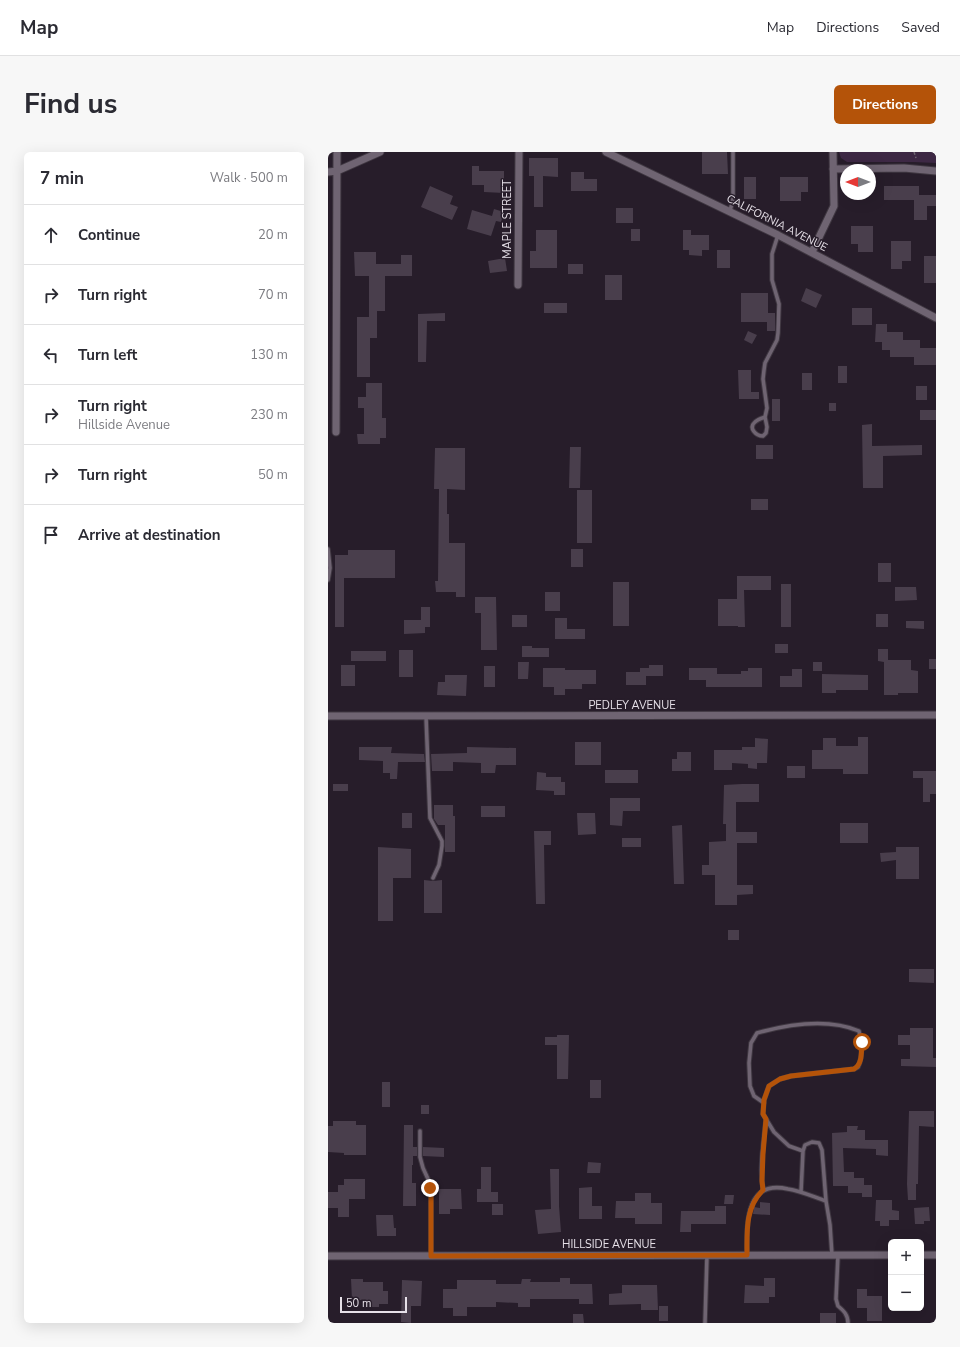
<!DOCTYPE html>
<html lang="en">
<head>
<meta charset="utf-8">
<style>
  body { margin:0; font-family:"Nunito Sans",sans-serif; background:#f7f7f7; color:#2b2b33 }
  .controls { position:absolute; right:12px; bottom:12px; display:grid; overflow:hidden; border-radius:6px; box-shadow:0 4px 16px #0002 }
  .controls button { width:36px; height:36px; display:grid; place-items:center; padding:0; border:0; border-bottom:1px solid #e1e1e2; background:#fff; color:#2b2b33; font:20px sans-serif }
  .compass { position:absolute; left:512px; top:12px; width:36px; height:36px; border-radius:50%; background:#fff; box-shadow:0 4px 16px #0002; rotate:270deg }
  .scale { position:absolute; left:12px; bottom:10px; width:67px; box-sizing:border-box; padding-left:4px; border:2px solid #e6e0e8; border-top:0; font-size:11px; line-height:14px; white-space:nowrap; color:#e6e0e8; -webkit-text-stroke:3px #271d2a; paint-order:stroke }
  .stop { position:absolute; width:12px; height:12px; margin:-9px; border:3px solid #b45309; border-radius:50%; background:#fff }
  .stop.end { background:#b45309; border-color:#fff; box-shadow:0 1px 4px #0008 }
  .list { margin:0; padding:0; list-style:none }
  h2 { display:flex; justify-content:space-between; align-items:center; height:52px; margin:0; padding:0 16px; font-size:17px }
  h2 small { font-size:13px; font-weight:400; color:#7c7c81 }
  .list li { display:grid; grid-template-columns:26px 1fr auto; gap:12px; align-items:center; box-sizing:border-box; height:60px; padding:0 16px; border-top:1px solid #e1e1e2 }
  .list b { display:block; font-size:15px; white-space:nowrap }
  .list p { margin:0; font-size:13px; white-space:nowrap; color:#7c7c81 }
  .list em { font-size:13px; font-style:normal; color:#7c7c81 }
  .icon { flex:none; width:22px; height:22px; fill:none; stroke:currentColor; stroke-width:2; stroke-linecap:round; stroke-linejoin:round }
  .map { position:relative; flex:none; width:608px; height:1171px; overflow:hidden; border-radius:6px }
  header { display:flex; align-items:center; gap:24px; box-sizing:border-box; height:56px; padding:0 20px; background:#fff; border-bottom:1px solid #e1e1e2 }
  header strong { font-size:19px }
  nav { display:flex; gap:22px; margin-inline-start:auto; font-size:14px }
  .intro { display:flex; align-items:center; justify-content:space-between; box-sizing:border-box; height:96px; padding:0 24px }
  h1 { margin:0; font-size:28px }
  .button { padding:10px 18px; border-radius:6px; background:#b45309; color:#fff; font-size:14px; font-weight:700 }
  main { display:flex; gap:24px; padding:0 24px }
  aside { flex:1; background:#fff; border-radius:6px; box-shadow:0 4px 16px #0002 }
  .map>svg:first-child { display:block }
</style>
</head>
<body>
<header>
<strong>Map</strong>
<nav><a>Map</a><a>Directions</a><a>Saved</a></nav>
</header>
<div class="intro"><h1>Find us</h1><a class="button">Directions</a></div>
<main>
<aside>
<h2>7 min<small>Walk · 500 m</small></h2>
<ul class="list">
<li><svg class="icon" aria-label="ahead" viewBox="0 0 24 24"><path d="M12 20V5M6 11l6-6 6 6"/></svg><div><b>Continue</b></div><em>20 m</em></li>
<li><svg class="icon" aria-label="right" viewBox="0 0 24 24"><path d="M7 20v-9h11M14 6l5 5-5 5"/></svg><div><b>Turn right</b></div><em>70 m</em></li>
<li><svg class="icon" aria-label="left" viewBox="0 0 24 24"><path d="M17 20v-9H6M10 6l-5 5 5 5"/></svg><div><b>Turn left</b></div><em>130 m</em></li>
<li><svg class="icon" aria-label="right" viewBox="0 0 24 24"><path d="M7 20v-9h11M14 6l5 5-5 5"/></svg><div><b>Turn right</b><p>Hillside Avenue</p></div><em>230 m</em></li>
<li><svg class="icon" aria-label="right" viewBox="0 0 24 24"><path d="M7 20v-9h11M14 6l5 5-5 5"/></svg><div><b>Turn right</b></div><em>50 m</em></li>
<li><svg class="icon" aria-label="arrive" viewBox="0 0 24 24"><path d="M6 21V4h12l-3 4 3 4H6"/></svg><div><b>Arrive at destination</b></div></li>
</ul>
</aside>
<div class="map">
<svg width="608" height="1171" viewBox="0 0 608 1171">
  <rect width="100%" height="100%" fill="#271d2a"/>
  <!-- green -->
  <path fill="#3d2844" d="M511,0H608V11L585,10H519L513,6Z"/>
  <!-- building -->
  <path fill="#493e4c" d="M374,0H399L400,22H374Z
    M201,6H230V25L215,24V55H206V24H201Z
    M144,14H151V19H176V41L156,40V33H144Z
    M243,20H256V27H269V39H243Z
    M416,25H428V47H416Z
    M452,25H480V40H473V49H452Z
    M102,34L125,44L122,52L130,55L124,68L93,55Z
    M556,34H591V43H608V54H599V68H586V48H556Z
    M288,56H305V71H288Z
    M166,57L176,60L173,70L168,69L163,84L139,77L144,58L164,64Z
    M523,74H545V100H530V92H523Z
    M303,77H312V89H303Z
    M208,78H229V116H202V99H208Z
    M355,78H363V83H381V98H374V104L361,103V98H355Z
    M563,89H583V109H574V117H563Z
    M389,98H402V116H389Z
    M26,100H48V112H73V103H84V124H57V159H49V186H42V225H29V165H41V124H27Z
    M596,104H608V131H596Z
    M177,106L179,119L162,121L160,109Z
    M240,112H255V122H240Z
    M277,123H294V148H277Z
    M478,136L494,143L488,156L473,149Z
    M413,141H440V161H447V179H439V170H413Z
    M216,151H239V161H216Z
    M524,156H544V173H524Z
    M117,161V169H99L98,210H90V162Z
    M548,172H559V180H575V188H592V196H608V213H586V205H562V198H554V190H547Z
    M420,179L429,183L424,192L416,188Z
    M510,214H519V231H510Z
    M410,218H423V240H431V247H411Z
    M474,221H484V238H474Z
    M38,231H54V266H58V286H52V292H30L29,282H36V256H30V245H38Z
    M588,234H599V248H588Z
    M444,247H452V269H444Z
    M501,251H508V259H501Z
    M592,258H608V268H592Z
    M544,272V294L594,293V303L555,304V336H535L534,273Z
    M428,293H445V307H428Z
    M242,295H253L252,336H241Z
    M107,296H137V338L119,337V362H121V391H137V445H128V440H108L107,429H110L111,337H106Z
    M249,338H264V391H249Z
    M423,347H440V358H423Z
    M243,397H255V415H243Z
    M20,398H67V426H16V475H7V403H20Z
    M550,411H563V430H550Z
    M409,424H443V438H416L417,475H410V474H390V447H409Z
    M285,430H301V474H285Z
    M453,432H463V475H453Z
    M567,435H588L589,448L567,449Z
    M217,440H232V459H217Z
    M147,445H168L169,498H153V461H147Z
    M93,455H102V475H97V481L76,482V468H93Z
    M548,462H560V475H548Z
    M184,463H199V475H184Z
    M227,466H239V477H257V487H227Z
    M578,469H596V477L578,476Z
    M447,492H460V501H447Z
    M194,494H204V496H221V505H194Z
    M550,497H560V508H583V518L590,519V541H570V543H556V510L550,509Z
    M71,498H85V525H71Z
    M23,499H58V509H23Z
    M601,507H608V517H601Z
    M190,510H201L200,527H190Z
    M485,510H494V519H485Z
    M13,513H27V534H13Z
    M321,513H335V524H318V533H298V520H312V516H321Z
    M156,514H167V535H156Z
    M215,516H237V518H268V532H254V537H237V543H226V535H215Z
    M361,516H389V522H413V519H420V516H434V535H378V528H361Z
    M464,517H474V535H452V524H464Z
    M494,522L540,523V538H508V541H494Z
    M117,523H139L138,544L109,543L110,530H117Z
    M530,585H540V622H515V617H484V598H495V586H508V594H530Z
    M427,586L440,587L439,611H429V617L420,616V612L404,611V618H386V598H414V595H427Z
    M247,590H273V613H247Z
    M31,595H64L63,601L96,602L97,610H70L69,627H62V621H55V609L31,608Z
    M139,595L188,596V613H168L167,621H153V611L125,610V619H104L103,602L139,601Z
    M349,600H363V619H344V607H349Z
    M459,614H477V626H459Z
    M277,618H310V631H277Z
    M585,619H608V642H602V650H595V626H585Z
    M209,620L218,621V625H233V630H237V643H226V639L208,638Z
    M5,632H20V639H5Z
    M414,632H431V650H408V680H429V691H409V733H425V742L409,743V753H387V723H374V713H381V690L398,689V672H395L396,633Z
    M282,646H312V659H295L294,674L282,673Z
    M106,653H125V664H127V700H117V673H110L106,667Z
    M153,654H177V665H153Z
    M74,661H84V676H74Z
    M249,661H267L268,682L250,683Z
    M512,671H540V691H512Z
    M354,673L356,732H346L344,674Z
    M206,679H223V693H216L217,752H208Z
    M294,686H313V695H294Z
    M50,695L83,697V726H65V769H50Z
    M568,695H591V727H568V708L553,710L552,701L568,700Z
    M96,728L105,729L114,728V761H96Z
    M400,778H411V788H400Z
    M581,817H606V831L581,830Z
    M582,876H605V906H608V915L573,914V907H582V893H570V883H582Z
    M229,883H241L240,927H229V893H217V885H229Z
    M262,928H273V946H262Z
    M54,930H62V955H54Z
    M93,953H101V962H93Z
    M581,959H606V975L591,974L590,1032H588V1048H580L579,1032Z
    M5,969H28V973H38V1003H16V1001L0,1000V974H5Z
    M76,973H85V995H89V1004H85V1013H84V1031H88V1054H75Z
    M519,974H530L529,978H537V988H560V1004L548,1003V997L515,996L516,1020H526V1026H536V1033H544V1045H534V1041H520V1034H505L504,981L519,980Z
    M95,995L116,996V1005L95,1004Z
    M260,1010L273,1011L272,1021H259Z
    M153,1015H163V1040H170V1050H149V1037H153Z
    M222,1017H231V1054L233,1080L210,1082L207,1058L223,1057Z
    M16,1027H37V1047H21V1065H10V1056H0V1040H10V1033H16Z
    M264,1035V1054H274V1067H251V1036Z
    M111,1037H133L134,1057H122V1062H111Z
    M307,1041H323V1051H334V1072H307V1066H287L288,1049H307Z
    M397,1043H406L405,1052H396Z
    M548,1048H564V1058L571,1059V1068H561V1074H552V1069H547Z
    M432,1050L442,1051V1063L425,1062L426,1055L432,1056Z
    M164,1052H175V1063H164Z
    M387,1054H398V1072H363V1080H352L353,1059H387Z
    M601,1055L602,1069H596V1072H587L586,1056Z
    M48,1063H65L66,1076H68V1084H49Z
    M232,1126H242V1132H264L265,1152H251V1147H202V1155H190V1151L168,1150V1155H139V1164H125V1156H115V1137H129V1128H168V1132H193L194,1127H203L202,1130H232Z
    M436,1126H447V1145H441V1151H416L417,1133L436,1134Z
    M23,1127H35V1130H55V1139H60V1152H51V1155H43V1148H24Z
    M74,1128L94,1129L93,1154H83V1171L73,1170Z
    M294,1133H329L330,1158H313V1152L281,1153V1142L294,1141Z
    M529,1137H539V1144H554V1169H539V1156H529Z
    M331,1154H340V1169H331Z
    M492,1161H508V1171H492Z
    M245,1162H255L256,1171H245Z"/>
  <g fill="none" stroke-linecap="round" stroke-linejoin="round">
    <!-- lane casing -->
    <g stroke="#3f3741" stroke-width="5.5">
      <path id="lane" d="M402,59L405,47V0
        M437,265C434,266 429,268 427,270C420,276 428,284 435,284L438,281L439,275L437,265L439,256L435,227L436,218L437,211L449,188L450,181L451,152L444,128V102L450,83
        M0,397L2,416L0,428
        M98,564L102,666L114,689V694L111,713L105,726
        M436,951L426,944L422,934L421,911L423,891L429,881C461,872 500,866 531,879C534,891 535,904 530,915L526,917L463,924L452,927L441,934L436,948L435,962L446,980L461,994L475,999
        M92,979V1005L95,1016L100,1027L103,1044V1104
        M435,1037C431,1015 436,990 438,967
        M473,1040L475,999L477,993L484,990L491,991L494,998L498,1049
        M419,1103C419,1073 416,1027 460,1037C473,1039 486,1045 498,1049L502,1073L504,1103
        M510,1103L508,1147L510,1154C516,1159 520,1163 520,1171
        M377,1171L379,1103"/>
    </g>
    <!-- street casing -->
    <g stroke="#3f3741" stroke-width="9">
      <path id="street" d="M278,0L450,83L608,166
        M505,17L576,16L608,19
        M0,20L9,19L52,0
        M484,100L506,54L505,0
        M190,133L191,0
        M8,280L9,0
        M0,564L608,563
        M593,1103H608
        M0,1104L563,1103"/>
    </g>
    <!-- path -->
    <path stroke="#706772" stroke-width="1.5" stroke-dasharray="3 2" stroke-linecap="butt" d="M586,0L588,6"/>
    <!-- lane -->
    <use href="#lane" stroke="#6f6472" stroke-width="3.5"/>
    <!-- street -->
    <use href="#street" stroke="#6f6472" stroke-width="7"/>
  </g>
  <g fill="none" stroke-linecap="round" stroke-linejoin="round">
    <!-- route -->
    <path stroke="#b45309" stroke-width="5" d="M102,1036L103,1044V1104L419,1103C419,1079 417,1056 435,1038L434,1029L435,1002L438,967L435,962L436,948L441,934L452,927L463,924L526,917C535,912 533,899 534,890"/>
  </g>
  <g text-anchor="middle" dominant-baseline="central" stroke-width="3" stroke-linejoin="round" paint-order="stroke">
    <!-- street labels -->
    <g font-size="11" fill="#e6e0e8" stroke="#271d2a">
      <text transform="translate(179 67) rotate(-90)">MAPLE STREET</text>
      <text transform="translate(449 71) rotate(27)">CALIFORNIA AVENUE</text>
      <text x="304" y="553">PEDLEY AVENUE</text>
      <text x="281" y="1092">HILLSIDE AVENUE</text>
    </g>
  </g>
</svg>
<div class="controls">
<button>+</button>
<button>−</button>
</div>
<svg class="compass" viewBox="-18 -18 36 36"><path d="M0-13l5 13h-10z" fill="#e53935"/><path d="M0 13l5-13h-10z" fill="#7c7c81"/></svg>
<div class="scale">50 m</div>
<div class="stop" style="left:534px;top:890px"></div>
<div class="stop end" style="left:102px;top:1036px"></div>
</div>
</main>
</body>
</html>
